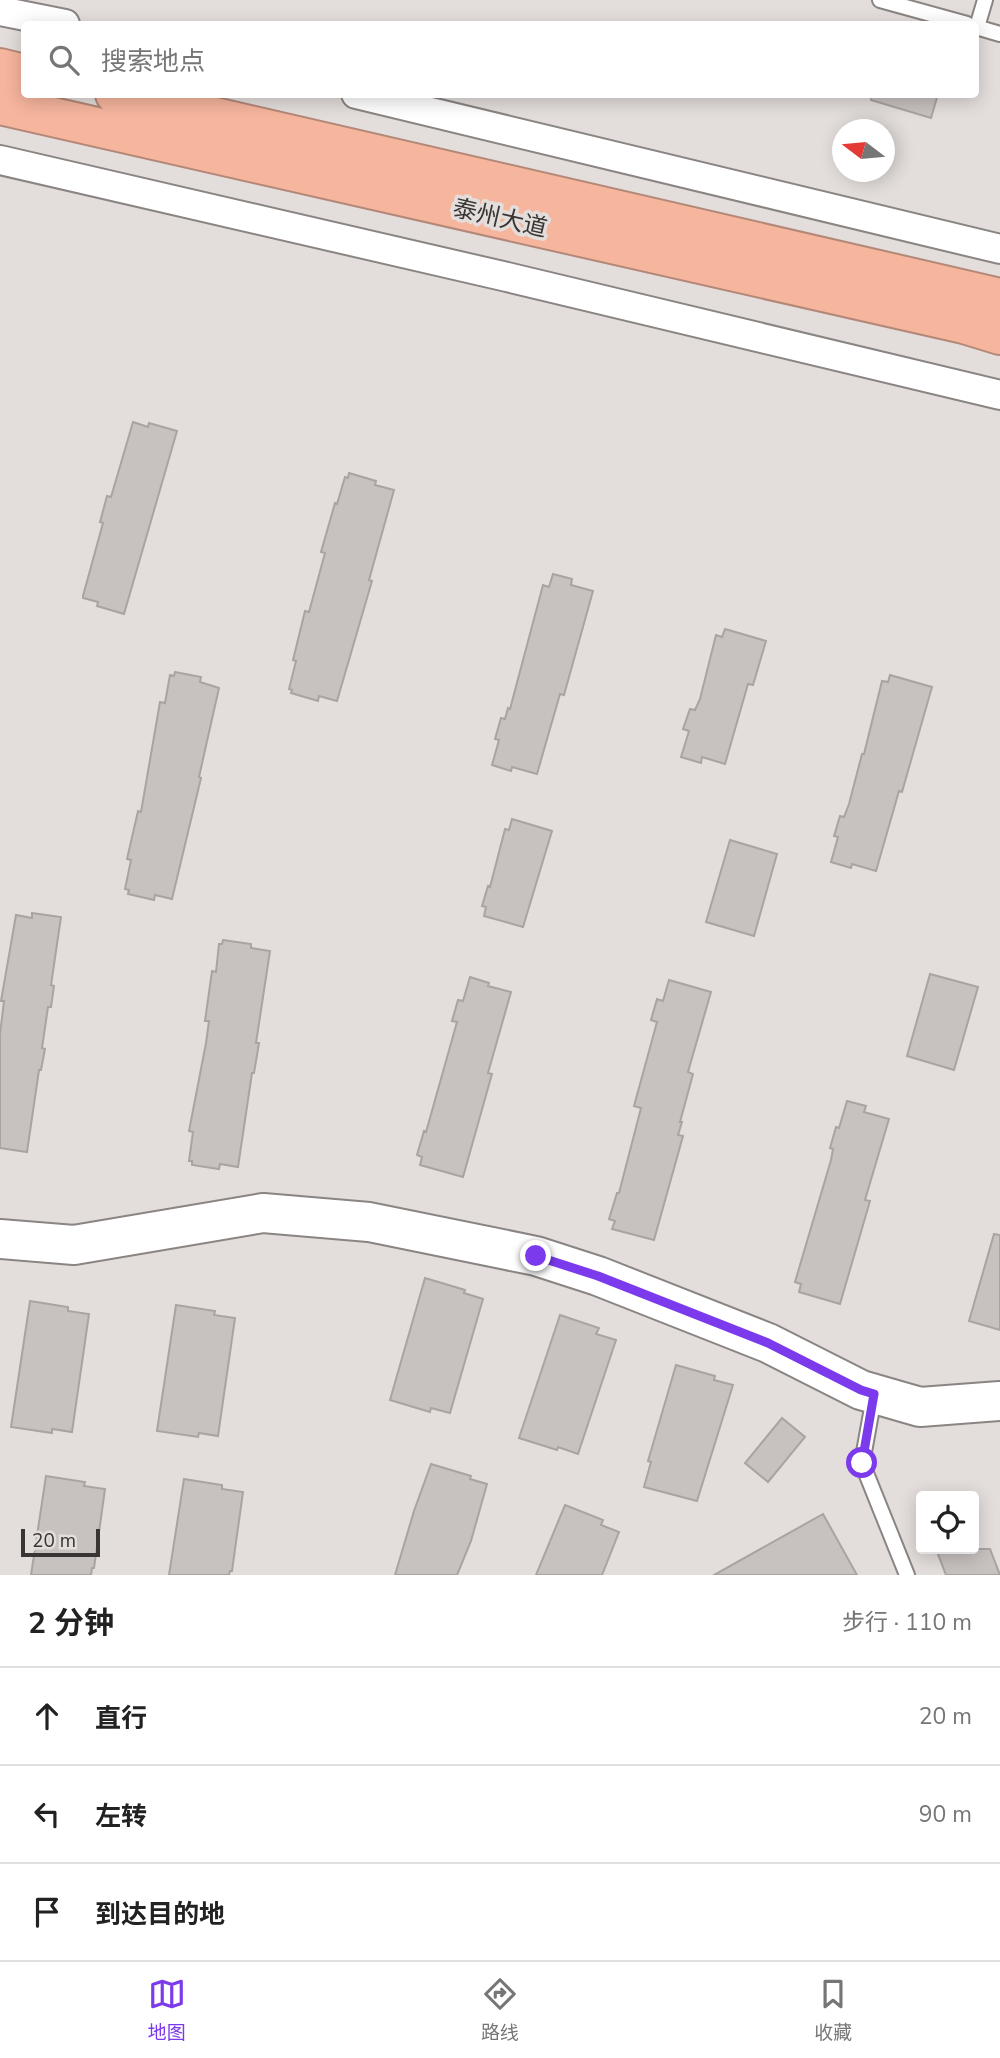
<!DOCTYPE html>
<html lang="zh">
<head>
<meta charset="utf-8">
<style>
  body { margin:0; font-family:"Nunito Sans","Noto Sans SC",sans-serif; background:#f2f2f2; color:#222 }
  .controls { position:absolute; right:21px; bottom:21px; display:grid; overflow:hidden; border-radius:7px; box-shadow:0 4px 18px #0003 }
  .controls button { width:63px; height:63px; display:grid; place-items:center; padding:0; border:0; border-bottom:2px solid #e0e0e0; background:#fff; color:#222; font:35px sans-serif }
  .compass { position:absolute; left:832px; top:119px; width:63px; height:63px; border-radius:50%; background:#fff; box-shadow:0 4px 18px #0003; rotate:286deg }
  .scale { position:absolute; left:21px; bottom:18px; width:79px; box-sizing:border-box; padding-left:7px; border:4px solid #383534; border-top:0; font-size:19px; line-height:24px; white-space:nowrap; color:#383534; -webkit-text-stroke:5px #e3dedb; paint-order:stroke }
  .stop { position:absolute; width:21px; height:21px; margin:-16px; border:5px solid #7c3aed; border-radius:50%; background:#fff }
  .stop.end { background:#7c3aed; border-color:#fff; box-shadow:0 2px 7px #0008 }
  .list { margin:0; padding:0; list-style:none }
  h2 { display:flex; justify-content:space-between; align-items:center; height:91px; margin:0; padding:0 28px; font-size:30px }
  h2 small { font-size:23px; font-weight:400; color:#767676 }
  .list li { display:grid; grid-template-columns:46px 1fr auto; gap:21px; align-items:center; box-sizing:border-box; height:98px; padding:0 28px; border-top:2px solid #e0e0e0 }
  .list b { display:block; font-size:26px; white-space:nowrap }
  .list em { font-size:23px; font-style:normal; color:#767676 }
  .icon { flex:none; width:38px; height:38px; fill:none; stroke:currentColor; stroke-width:2; stroke-linecap:round; stroke-linejoin:round }
  .map { position:relative; flex:none; width:1000px; height:1575px; overflow:hidden }
  .search { position:absolute; background:#fff; box-shadow:0 4px 18px #0003; left:21px; right:21px; top:21px; height:77px; display:flex; align-items:center; gap:18px; box-sizing:border-box; padding:0 24px; border-radius:7px; color:#767676; font-size:26px }
  .sheet { height:385px; background:#fff }
  nav { display:flex; justify-content:space-around; align-items:center; box-sizing:border-box; height:98px; border-top:2px solid #e0e0e0; background:#fff; font-size:19px; color:#767676 }
  nav a { display:grid; justify-items:center; gap:4px }
  nav .on { color:#7c3aed }
  .map>svg:first-child { display:block }
</style>
</head>
<body>
<div class="map">
<svg width="1000" height="1575" viewBox="0 0 1000 1575">
  <rect width="100%" height="100%" fill="#e3dedb"/>
  <!-- building -->
  <path fill="#c7c1bf" stroke="#a9a3a1" stroke-width="2" d="M872,94H938L931,118L871,100Z
    M133,422L148,427L149,423L177,431L124,614L97,606L98,602L83,598V596L103,523L100,522L107,496L111,497Z
    M349,473L376,481L375,485L394,490L369,580L372,581L337,701L319,696L318,701L291,693L292,690L289,689L296,661L293,660L305,611L309,612L325,553L321,552L335,503L337,504L345,477L348,478Z
    M553,574L572,579L571,585L593,591L564,695L560,694L537,774L512,767L511,771L492,765L499,740L495,739L501,718L505,719L508,708L510,709L543,585L549,587Z
    M725,629L766,641L753,685L748,684L725,764L702,757L701,763L681,757L689,731L683,729L690,709L695,710L700,699L716,635L722,637Z
    M175,672L201,677L200,682L219,688L199,777L201,778L172,899L155,895L154,900L128,894L129,890L125,889L131,860L127,859L138,811L141,812L160,702L165,703L170,675L174,676Z
    M890,675L932,687L902,792L899,791L876,871L852,864L851,868L831,862L838,837L834,836L840,816L844,817L849,804L862,754H864L882,681L888,682Z
    M512,819L552,831L523,927L484,916L486,907L482,906L488,886L490,887L505,829L509,830Z
    M730,840L777,854L754,936L706,922Z
    M32,913L61,917L51,985L54,986L51,1007H48L42,1048L45,1049L41,1070H39L27,1152L0,1148V1034L4,1001H1L16,915L32,918Z
    M223,940L251,944V948L270,951L256,1043H259L254,1073H252L238,1167L220,1164L219,1169L192,1165V1161H189L193,1132L189,1131L206,1043L209,1021H205L212,971L216,972L219,944H222Z
    M930,974L978,987L954,1070L907,1056Z
    M470,977L489,983L488,986L511,992L488,1073L492,1074L463,1177L420,1165L422,1157L417,1155L424,1131L426,1132L457,1022L452,1021L458,1000L463,1001Z
    M669,980L711,992L688,1072L693,1074L680,1122H682L678,1135L683,1136L654,1240L612,1229L615,1221L609,1219L617,1193H619L641,1108L634,1106L657,1022L651,1020L657,999L663,1001Z
    M847,1101L866,1106L864,1112L889,1119L865,1200L870,1201L840,1304L799,1292L801,1284L795,1282L831,1160L833,1149L830,1148L836,1127L839,1128Z
    M994,1234L1000,1235V1330L969,1321Z
    M425,1278L465,1290L464,1293L483,1299L450,1413L431,1408L430,1412L390,1400Z
    M30,1301L68,1307V1311L89,1314L72,1432L52,1429V1433L11,1427Z
    M176,1305L215,1311L214,1315L235,1318L218,1436L199,1433L198,1437L157,1431Z
    M560,1315L599,1328L596,1334L616,1340L578,1454L558,1447L557,1450L519,1438Z
    M676,1365L715,1376L714,1380L733,1385L697,1501L644,1487L651,1462L648,1461Z
    M782,1418L805,1437L768,1482L745,1463Z
    M431,1464L471,1476L470,1479L487,1484L471,1541L457,1575H395L414,1511Z
    M46,1476L85,1482L84,1486L105,1489L94,1568H92L91,1575H31Z
    M184,1479L222,1485V1489L243,1492L232,1571H230L229,1575H169Z
    M565,1505L603,1520L601,1525L619,1532L602,1575H536Z
    M823,1514L857,1575H714Z
    M936,1549H990L1000,1575H946Z"/>
  <g fill="none" stroke-linecap="round" stroke-linejoin="round">
    <!-- lane casing -->
    <g stroke="#8a8482" stroke-width="18">
      <path id="lane" d="M880,0L967,24
        M976,27L1000,34
        M977,27L985,0
        M874,1397L862,1463L907,1575"/>
    </g>
    <!-- street casing -->
    <g stroke="#8a8482" stroke-width="32">
      <path id="street" d="M0,11L65,24
        M356,94L1000,249
        M0,160L507,277L1000,395"/>
    </g>
    <!-- secondary casing -->
    <g stroke="#8a8482" stroke-width="42">
      <path id="secondary" d="M0,1239L74,1245L263,1213L369,1222L536,1256L598,1276L768,1343L861,1390L920,1407L1000,1401"/>
    </g>
    <!-- highway casing -->
    <g stroke="#b48878" stroke-width="42">
      <path id="highway" d="M0,68L24,74
        M115,94L1000,298
        M0,105L964,324L1000,335"/>
    </g>
    <!-- lane -->
    <use href="#lane" stroke="#fff" stroke-width="14"/>
    <!-- street -->
    <use href="#street" stroke="#fff" stroke-width="28"/>
    <!-- secondary -->
    <use href="#secondary" stroke="#fff" stroke-width="38"/>
    <!-- highway -->
    <use href="#highway" stroke="#f6b59d" stroke-width="38"/>
  </g>
  <g fill="none" stroke-linecap="round" stroke-linejoin="round">
    <!-- route -->
    <path stroke="#7c3aed" stroke-width="9" d="M536,1256L598,1276L768,1343L861,1390L874,1394L862,1463"/>
  </g>
  <g text-anchor="middle" dominant-baseline="central" stroke-width="7" stroke-linejoin="round" paint-order="stroke">
    <!-- street labels -->
    <g font-size="24" fill="#383534" stroke="#e3dedb">
      <text transform="translate(500 218) rotate(13)">泰州大道</text>
    </g>
  </g>
</svg>
<div class="controls">
<button><svg class="icon" aria-label="locate" viewBox="0 0 24 24"><circle cx="12" cy="12" r="6"/><path d="M12 2v4M12 18v4M2 12h4M18 12h4"/></svg></button>
</div>
<svg class="compass" viewBox="-18 -18 36 36"><path d="M0-13l5 13h-10z" fill="#e53935"/><path d="M0 13l5-13h-10z" fill="#767676"/></svg>
<div class="scale">20 m</div>
<div class="stop" style="left:862px;top:1463px"></div>
<div class="stop end" style="left:536px;top:1256px"></div>
<div class="search"><svg class="icon" aria-label="search" viewBox="0 0 24 24"><circle cx="10" cy="10" r="6"/><path d="M15 15l6 6"/></svg>搜索地点</div>
</div>
<section class="sheet">
<h2>2 分钟<small>步行 · 110 m</small></h2>
<ul class="list">
<li><svg class="icon" aria-label="ahead" viewBox="0 0 24 24"><path d="M12 20V5M6 11l6-6 6 6"/></svg><div><b>直行</b></div><em>20 m</em></li>
<li><svg class="icon" aria-label="left" viewBox="0 0 24 24"><path d="M17 20v-9H6M10 6l-5 5 5 5"/></svg><div><b>左转</b></div><em>90 m</em></li>
<li><svg class="icon" aria-label="arrive" viewBox="0 0 24 24"><path d="M6 21V4h12l-3 4 3 4H6"/></svg><div><b>到达目的地</b></div></li>
</ul>
</section>
<nav>
<a class="on"><svg class="icon" aria-label="map" viewBox="0 0 24 24"><path d="M3 6l6-2 6 2 6-2v14l-6 2-6-2-6 2zM9 4v14M15 6v14"/></svg>地图</a>
<a><svg class="icon" aria-label="directions" viewBox="0 0 24 24"><path d="M12 3l9 9-9 9-9-9zM9 14v-3h6M13 9l2 2-2 2"/></svg>路线</a>
<a><svg class="icon" aria-label="saved" viewBox="0 0 24 24"><path d="M7 4h10v16l-5-4-5 4z"/></svg>收藏</a>
</nav>
</body>
</html>
